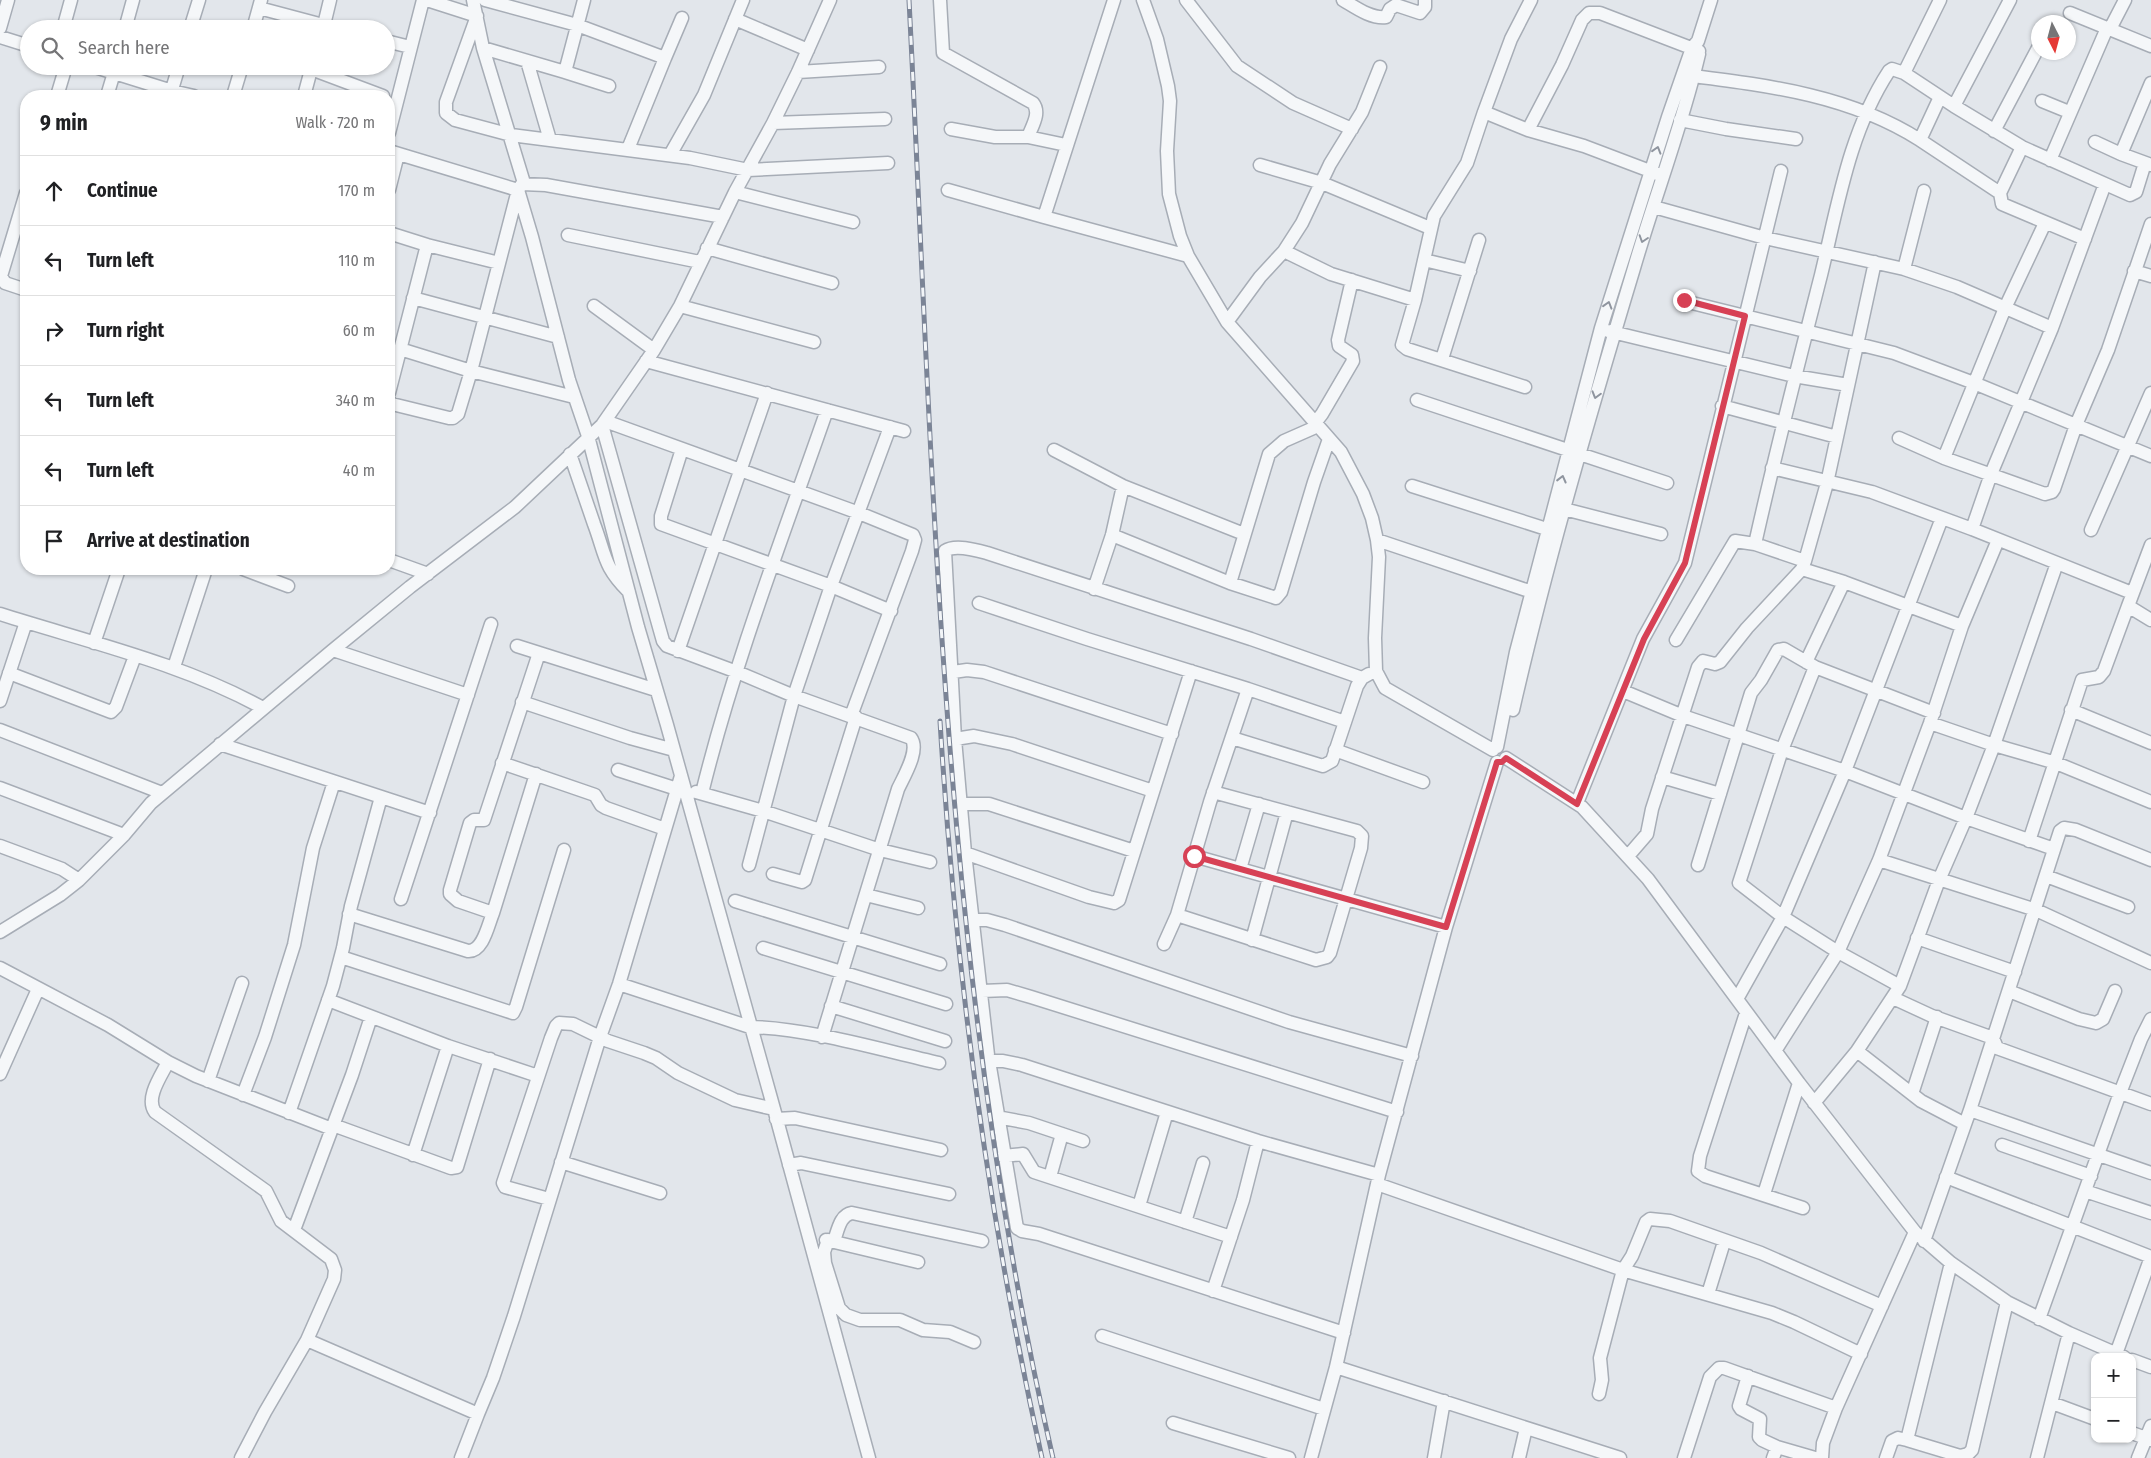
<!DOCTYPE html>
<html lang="en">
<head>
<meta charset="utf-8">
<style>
  body { margin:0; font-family:"Fira Sans Condensed",sans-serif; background:#f2f2f2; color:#202124 }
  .controls { position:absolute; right:15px; bottom:15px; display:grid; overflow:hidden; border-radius:10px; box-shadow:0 1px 4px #0004 }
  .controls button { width:45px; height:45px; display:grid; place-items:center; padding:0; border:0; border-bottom:1px solid #e0e0e0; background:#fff; color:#202124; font:25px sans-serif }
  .compass { position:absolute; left:2031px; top:15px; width:45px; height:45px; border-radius:50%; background:#fff; box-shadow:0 1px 4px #0004; rotate:174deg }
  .stop { position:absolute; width:15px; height:15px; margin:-11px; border:4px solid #d74155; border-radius:50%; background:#fff }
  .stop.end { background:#d74155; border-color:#fff; box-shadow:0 1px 5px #0008 }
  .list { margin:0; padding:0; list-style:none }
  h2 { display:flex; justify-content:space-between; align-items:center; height:65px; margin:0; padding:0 20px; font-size:21px }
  h2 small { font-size:16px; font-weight:400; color:#757577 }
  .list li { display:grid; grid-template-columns:32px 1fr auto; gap:15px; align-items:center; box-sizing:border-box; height:70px; padding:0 20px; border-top:1px solid #e0e0e0 }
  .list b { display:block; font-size:19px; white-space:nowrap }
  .list em { font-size:16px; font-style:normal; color:#757577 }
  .icon { flex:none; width:28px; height:28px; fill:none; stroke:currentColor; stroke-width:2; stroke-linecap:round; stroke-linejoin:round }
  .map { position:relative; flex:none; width:2151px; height:1458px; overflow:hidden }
  .search { position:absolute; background:#fff; box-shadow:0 1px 4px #0004; left:20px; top:20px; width:375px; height:55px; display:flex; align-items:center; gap:12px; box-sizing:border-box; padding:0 18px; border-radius:28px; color:#757577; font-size:19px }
  .panel { position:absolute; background:#fff; box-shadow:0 1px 4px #0004; left:20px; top:90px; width:375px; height:485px; border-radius:20px }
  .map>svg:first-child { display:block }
</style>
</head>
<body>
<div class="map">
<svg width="2151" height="1458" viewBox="0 0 2151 1458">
  <rect width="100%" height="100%" fill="#e2e6eb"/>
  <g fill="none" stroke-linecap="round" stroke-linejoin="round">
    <!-- minor casing -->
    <g stroke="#a7adb6" stroke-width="15">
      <path id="minor" d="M427,0L477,16L446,102V113L455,120L511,135L690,158L748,170L888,163
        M473,0L483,48L524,183
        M485,0L577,25L665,58L628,149
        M940,0L943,53L1033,103C1041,113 1032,126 1028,137
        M1114,0L1044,217L1188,256
        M1143,0L1157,39L1168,86L1170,101L1167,151L1169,194L1180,236L1188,256L1227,322L1341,452L1363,494L1372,518L1377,540L1379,557L1375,638L1376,671L1385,688L1493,750
        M1186,0L1237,66L1293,103L1352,129
        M1343,0C1355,7 1371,19 1386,17L1390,9L1396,5L1420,13L1425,7V0
        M259,8L338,29
        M2070,13L2151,46
        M735,19L808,50
        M0,28L8,0
        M63,29L71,0
        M125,29L133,0
        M190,29L199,0
        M253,29L261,0
        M323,29L330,0
        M2110,29L2125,0
        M0,37L29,46
        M386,41L410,47
        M483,48L565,72L584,0
        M665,58L682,18
        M527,61L550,140
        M92,66L172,91L194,96
        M311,69L383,96
        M565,72L609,86
        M798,72L879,67
        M1904,73L1940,0
        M1693,76C1772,86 1851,96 1920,140L1940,97
        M57,96L66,66
        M107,96L116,66
        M170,96L179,66
        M233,96L242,66
        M304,96L312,66
        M2042,101L2069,112
        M1954,106L2010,0
        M1484,112L1511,39L1531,0
        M1680,120L1726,129L1796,139
        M773,123L885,119
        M951,129L995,137H1028L1066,145
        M1528,130L1562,65L1582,20L1589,13H1600L1699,51
        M1994,131L2038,48
        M389,133L423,0
        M1920,140L2000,193L2022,147
        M2095,142L2121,154L2151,83
        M389,151L518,190
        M2121,154L2151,165
        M670,155L704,95L743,0
        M2050,160L2107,28
        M1260,165L1322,183L1430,228
        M2105,184L2052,328L1991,474L1972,529L2132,593
        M389,190L398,154
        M518,190L532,237L569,380L588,436L638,627L667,725L774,1109L869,1458
        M948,190L1044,217
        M735,192L853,222
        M26,193L1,276L5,283L26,290
        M2000,193L2002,204L2085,239
        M1654,207L1765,238L1904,269L1957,287L2052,328
        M2045,223L2005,308L1944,458L2045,494L2052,492L2054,489L2076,425L2108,350L2151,224
        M389,233L427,245L389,393
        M568,235L700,262
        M427,245L499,263
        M707,248L832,283
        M1284,251L1331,274L1415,300
        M1424,260L1470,271
        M1904,269L1924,191
        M2134,271L2151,276
        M413,298L558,337
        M1684,301L1894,353L1974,383L2151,456
        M594,306L654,350
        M680,306L814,342
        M1227,322L1260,277L1284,251L1302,223L1330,164L1362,112L1380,67
        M1608,331L1794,376L1848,385
        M400,349L471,371L574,397
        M1442,359L1479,240
        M646,361L904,431
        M1525,387L1407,349L1402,345L1415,300L1434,216L1467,163L1484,112L1528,130L1584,146L1658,174
        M1417,400L1667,483
        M389,401L392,404L449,418H453L458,414L471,371L518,190L522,184L546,185L723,217
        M1722,406L1837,437
        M605,421L859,513L913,535L915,540L912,551L851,716
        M1315,423L1322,414L1353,361L1352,355L1339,346L1338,340L1352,280
        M602,425L663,641L667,646L737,672L794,696L911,738C920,750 904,776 898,789L822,1037
        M1899,438L1944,458
        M682,449L661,516V524L831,586L891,611
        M1054,450L1123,486L1244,534
        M570,454C578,477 586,501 594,524C606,556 603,566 629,592
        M1772,468L1872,492L1972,529
        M1412,486L1556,532
        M1564,509L1661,534
        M2091,530L2151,393
        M1112,535L1230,583L1276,598L1281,592L1314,482L1329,439
        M1377,540L1538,594
        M2151,545L2128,606L2151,620
        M389,560L428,574
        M1805,561L1755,544C1775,454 1798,365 1821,275C1838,205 1849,132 1889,71L1892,69L1904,73L1954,106L2022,147L2130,195L2136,192L2145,163
        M243,569L288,586
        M1802,569L1844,582
        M1230,583L1269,454L1284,441L1318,426
        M1094,589L1112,535L1123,486
        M979,603L1087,639L1248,689L1345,722
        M0,614C88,642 181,663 263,708
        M1676,640L1735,541L1755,544
        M94,643L119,569
        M517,646L656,690
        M333,650L468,695
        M678,651L767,393
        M1806,662L1844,582L1962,626
        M174,667L206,569
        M1815,667L1782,750L1739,883L1783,917L1838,952L1900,986
        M953,672L967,670L984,672L1172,734
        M9,673L111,712L116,707L135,656
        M1623,691L1683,716L1845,771L1966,818L2054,849
        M0,701L26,622
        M522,702L630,738L674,750
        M1513,710C1547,561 1590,414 1634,268C1655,196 1682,126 1699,54
        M2071,710L2151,743
        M1930,723L1994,745L2056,763L2151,802
        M0,730L162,793
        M1232,738L1323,766L1332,761L1357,686L1362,678L1369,674
        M955,739L974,736L1012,744L1153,791
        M220,744L430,813
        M1497,747L1516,652L1601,328L1668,117L1692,48L1698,41L1711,0
        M1335,750L1423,782
        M1506,758L1582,807L1648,879L1799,1083L1915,1232L1951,1263L2007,1302L2069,1333L2124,1357
        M502,763L595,795L601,805L606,808L665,829
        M618,770L677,789
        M1662,777L1720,794
        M0,788L124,835
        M696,792L763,811L880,850L930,862
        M702,793C734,663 783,536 827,410
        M1577,803L1643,639L1685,563L1781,171
        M960,804H989L1134,851
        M2029,841L2082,680L2099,677L2104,671L2128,606
        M0,846L62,869L79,880
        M965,853L1089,897L1114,903L1119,900L1191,671
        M1194,856L1446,927
        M1628,856L1647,834L1652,809L1698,667L1703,661L1715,664L1720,662L1747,628L1802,569L1805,561L1827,483L1875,262
        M1879,860L2036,910L2151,963
        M749,865L794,696L831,586L890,427
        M1698,865L1751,693L1761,680L1778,650L1784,649L1815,667L1934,713
        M1240,869L1259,804
        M773,874L802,882L805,880L856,717
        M2046,876L2128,907
        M866,895L918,908
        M401,899L491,624
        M735,901L940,964
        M493,913L536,774
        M349,914L468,951C483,952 488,925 493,913L458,901L450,894V890L470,823L474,820H484L539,653
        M1177,915L1316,960L1327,957L1330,953L1361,848L1362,836L1357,831L1213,792
        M974,920H987L1005,925L1289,1022L1412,1056
        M0,932L60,895L79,880L124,835L151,803L333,650L410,587L515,507L602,425L654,350L680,306L735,192L773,123L798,72L830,0
        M1917,938L2015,972
        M1252,940L1287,812
        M1164,944L1177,915L1210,802L1248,689
        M763,948L946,1004
        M341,957L513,1013L516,1007L564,850
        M0,968L108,1025L168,1062C161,1076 145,1098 155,1112L266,1191L281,1221L331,1259L335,1270L334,1279L307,1340L265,1412L241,1458
        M619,984L750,1027C808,1028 881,1050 939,1063
        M982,991L1007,990L1031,997L1397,1112
        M2009,991L2079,1019L2096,1023L2103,1019L2115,991
        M1893,998L1932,1016L1993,1038L1997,1048L2151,1104
        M1737,999L1783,917L1845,771L1942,518
        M328,1000L448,1046L538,1076
        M831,1006L945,1041
        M1746,1013L1700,1156L1698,1171L1705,1176L1803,1208
        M1775,1051L1838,952L1879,860L1930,723L1962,626L1998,540
        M1857,1051L1921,1101L1965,1124
        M989,1061H1003L1022,1065L1258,1141L1379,1175
        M168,1062L196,1076L332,1129
        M0,1074L38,989
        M208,1081L242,983
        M1912,1094L1937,1017
        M243,1095L265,1037L294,945L313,848L334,782
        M1814,1103L1857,1051L1900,986L1939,880L1966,818L1994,745L2057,563
        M1970,1110L2151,1173
        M289,1113L333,986L343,948L351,906L381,797
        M997,1117L1029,1123L1083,1141
        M776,1119L795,1118L941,1150
        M333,1125L451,1168L457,1167L490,1059
        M2002,1145L2091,1176
        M413,1155L448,1046
        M1003,1156L1023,1154L1034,1172L1231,1237
        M561,1162L660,1193
        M789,1165L801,1163L949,1194
        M1050,1177L1062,1134
        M1946,1177L2151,1257
        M1377,1184L1626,1271L1772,1313L1794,1322L1861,1354
        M2085,1191L2151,1213
        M1764,1194L1799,1083
        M549,1199L505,1187L503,1183L551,1038L556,1026L559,1023L573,1024L608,1041L644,1053L656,1058L678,1073L735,1100L774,1109
        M1139,1206L1167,1112
        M1185,1222L1203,1163
        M294,1230L352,1075L371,1017
        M826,1240L918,1262
        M828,1240L824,1252L825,1263L839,1308L846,1315L860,1320H900L923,1330L950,1332L974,1342
        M834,1241C838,1230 840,1215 852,1213L982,1241
        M1924,1241L1970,1110L2060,831L2064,828L2076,830L2151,860
        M1213,1291L1243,1200L1258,1141
        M1708,1294L1724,1242
        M2039,1319L2120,1093L2141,1039L2151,1019
        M1344,1333L1039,1234L1022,1231L1017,1228L988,1055L965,853L955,739L945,551C955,544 976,550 987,553L1251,639L1362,678
        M1102,1336L1324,1409
        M307,1340L478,1414L493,1378L514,1316L600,1037L619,984L681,776
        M2116,1354L2151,1257
        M2132,1360L2151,1367
        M1336,1367L1620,1458
        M1748,1376L1739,1406L1741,1409L1760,1419L1759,1437L1762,1440L1777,1447
        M1599,1394L1602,1380L1600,1358L1623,1270L1632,1256L1646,1222L1650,1219L1670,1221L1761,1253L1882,1306
        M2052,1403L2095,1419
        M1173,1423L1289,1458
        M2132,1433L2151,1440
        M1907,1440L1960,1456L1968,1454L1972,1450L2007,1302
        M461,1458L478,1414
        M1311,1458L1336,1367L1379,1175L1446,927L1497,762
        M1434,1458L1444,1401
        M1519,1458L1526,1428
        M1684,1458L1710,1377L1719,1368H1724L1836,1408L1915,1232
        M1773,1458L1777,1447L1815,1458
        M1822,1458L1823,1443L1836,1408
        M1886,1458L1892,1441L1898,1438L1907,1440L1951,1263
        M2037,1458L2069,1333
        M2138,1458L2151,1426"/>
    </g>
    <!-- minor -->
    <use href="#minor" stroke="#f5f7f9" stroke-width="12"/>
    <!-- rail casing -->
    <g stroke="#7b8496" stroke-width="5">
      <path id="rail" d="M909,0C934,488 942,980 1053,1458
        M940,721C955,968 988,1216 1042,1458"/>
    </g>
    <!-- rail -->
    <use href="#rail" stroke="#f2f5f8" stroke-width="3" stroke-dasharray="9" stroke-linecap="butt"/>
  </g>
  <!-- one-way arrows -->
  <defs><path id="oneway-chevron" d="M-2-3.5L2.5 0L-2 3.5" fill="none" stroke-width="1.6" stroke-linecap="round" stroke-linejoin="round" transform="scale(1.25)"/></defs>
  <g stroke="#8f959f">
    <use href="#oneway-chevron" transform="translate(1657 150) rotate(-73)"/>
    <use href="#oneway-chevron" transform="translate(1643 239) rotate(108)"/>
    <use href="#oneway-chevron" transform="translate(1608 305) rotate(-73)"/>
    <use href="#oneway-chevron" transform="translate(1596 395) rotate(106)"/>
    <use href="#oneway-chevron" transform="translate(1562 479) rotate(-76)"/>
  </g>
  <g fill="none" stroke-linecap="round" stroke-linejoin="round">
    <!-- route -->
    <path stroke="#d74155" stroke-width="6" d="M1194,856L1446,927L1497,762H1502L1506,758L1577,804L1644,639L1685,563L1745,316L1684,300"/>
  </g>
</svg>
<div class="controls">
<button>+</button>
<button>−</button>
</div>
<svg class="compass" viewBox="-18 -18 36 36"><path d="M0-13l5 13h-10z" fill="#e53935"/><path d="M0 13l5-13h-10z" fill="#757577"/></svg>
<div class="stop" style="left:1194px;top:856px"></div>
<div class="stop end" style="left:1684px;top:300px"></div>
<div class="search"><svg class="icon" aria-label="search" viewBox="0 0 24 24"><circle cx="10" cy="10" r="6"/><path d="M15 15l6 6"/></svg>Search here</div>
<section class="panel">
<h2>9 min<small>Walk · 720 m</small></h2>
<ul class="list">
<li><svg class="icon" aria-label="ahead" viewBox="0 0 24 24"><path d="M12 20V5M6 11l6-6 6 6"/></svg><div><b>Continue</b></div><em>170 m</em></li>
<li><svg class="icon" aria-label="left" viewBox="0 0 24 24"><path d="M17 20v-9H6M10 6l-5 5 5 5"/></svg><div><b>Turn left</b></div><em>110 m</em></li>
<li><svg class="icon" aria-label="right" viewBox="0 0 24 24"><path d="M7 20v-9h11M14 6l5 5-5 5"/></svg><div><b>Turn right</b></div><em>60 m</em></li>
<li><svg class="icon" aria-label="left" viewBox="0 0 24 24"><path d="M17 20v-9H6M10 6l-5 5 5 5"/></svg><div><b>Turn left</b></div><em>340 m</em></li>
<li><svg class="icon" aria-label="left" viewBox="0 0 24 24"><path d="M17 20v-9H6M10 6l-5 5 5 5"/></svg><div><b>Turn left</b></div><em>40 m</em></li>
<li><svg class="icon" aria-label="arrive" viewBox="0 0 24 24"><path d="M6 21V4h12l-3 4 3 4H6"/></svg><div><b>Arrive at destination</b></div></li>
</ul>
</section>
</div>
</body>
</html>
